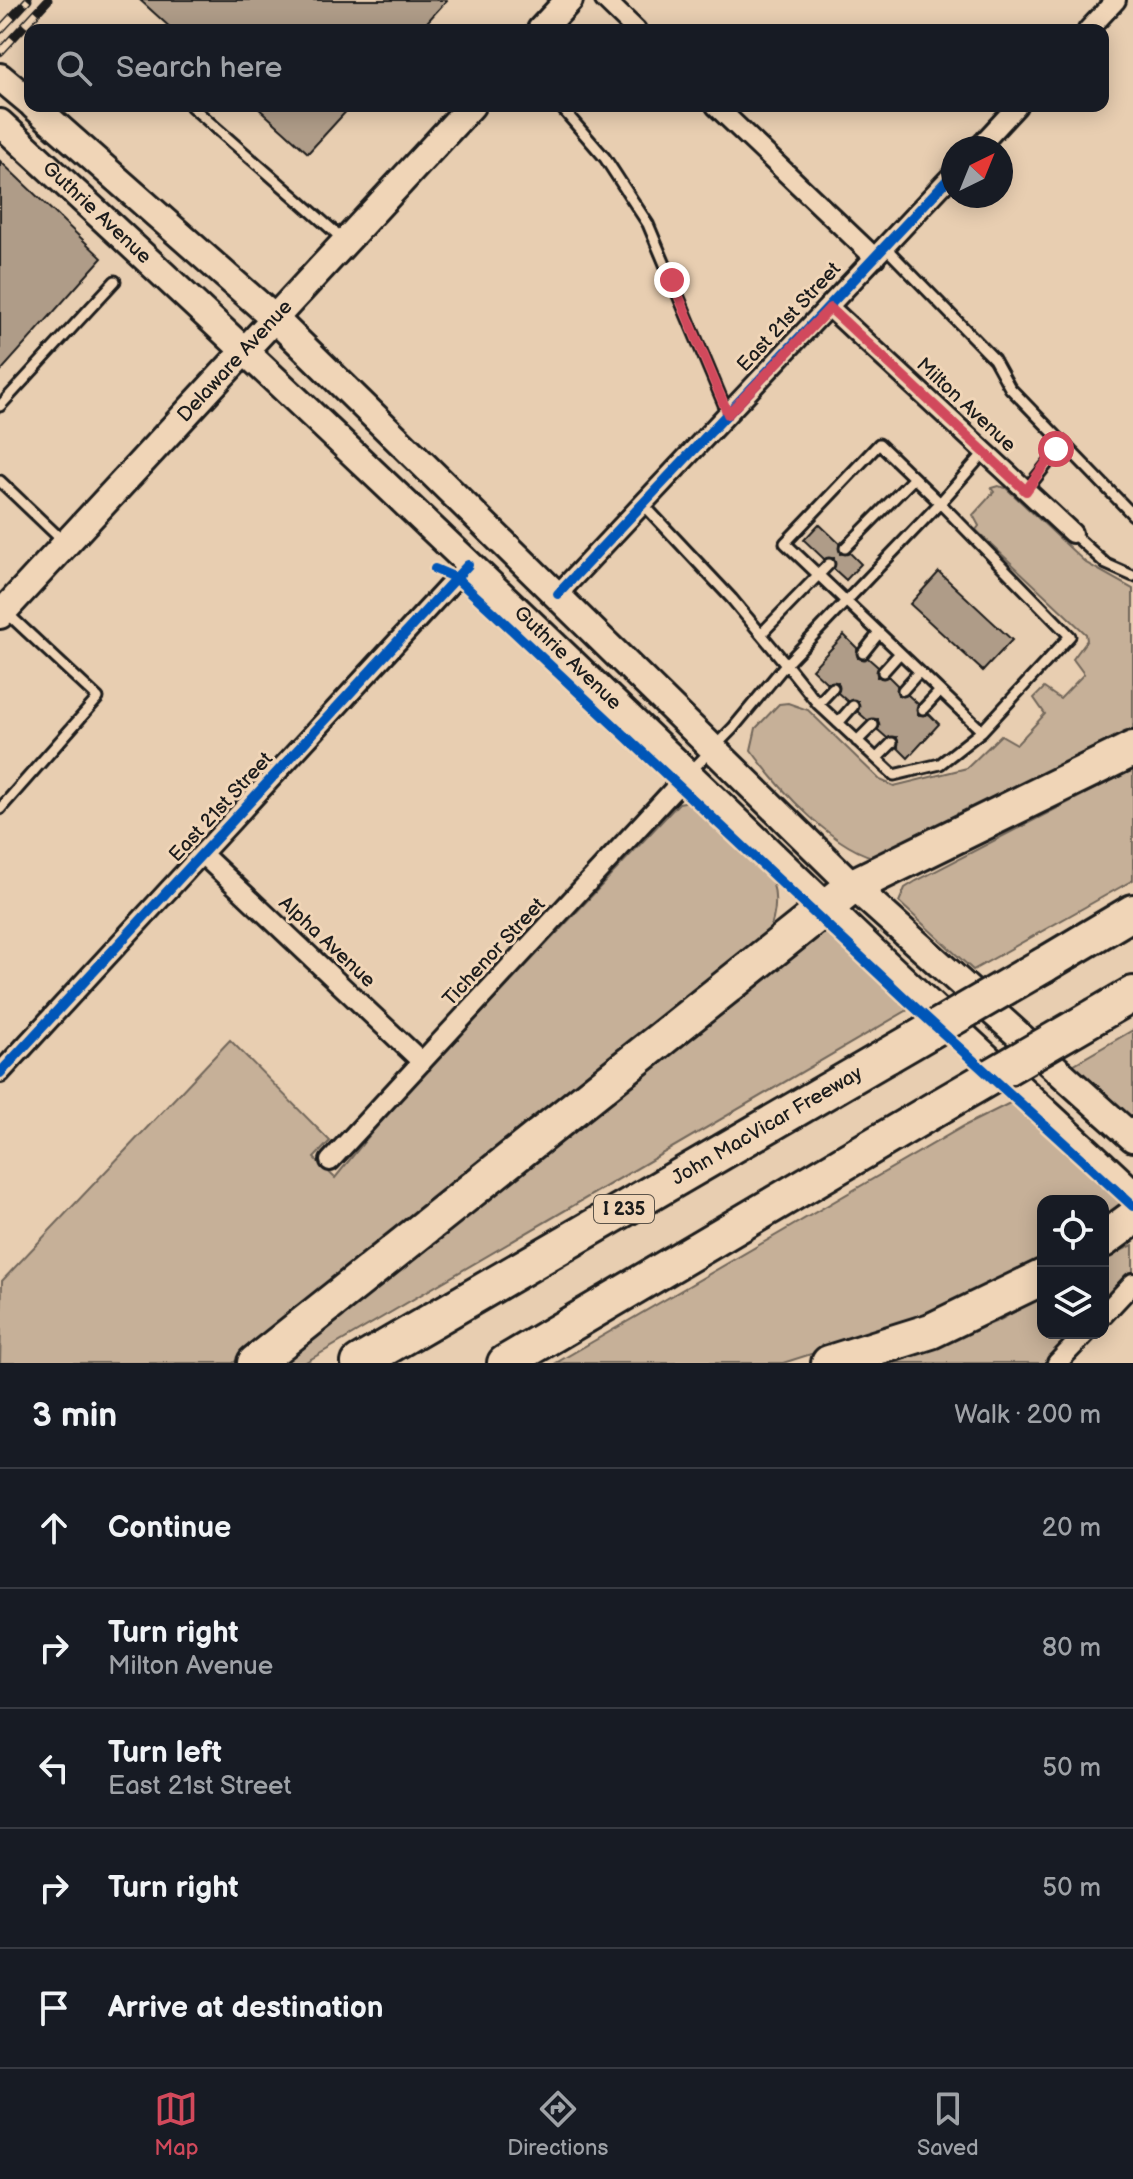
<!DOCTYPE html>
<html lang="en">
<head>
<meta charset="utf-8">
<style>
  body { margin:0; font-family:"Balsamiq Sans",sans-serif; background:#242831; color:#f1f3f6 }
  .controls { position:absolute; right:24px; bottom:24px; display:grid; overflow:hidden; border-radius:16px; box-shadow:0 4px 20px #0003 }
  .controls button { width:72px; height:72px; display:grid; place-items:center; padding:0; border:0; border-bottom:2px solid #363941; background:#171b24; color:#f1f3f6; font:40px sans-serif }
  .compass { position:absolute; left:941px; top:136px; width:72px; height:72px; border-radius:50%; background:#171b24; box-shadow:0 4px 20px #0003; rotate:43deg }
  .stop { position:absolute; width:24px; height:24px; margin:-18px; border:6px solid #d1495b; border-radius:50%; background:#fff }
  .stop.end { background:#d1495b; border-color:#fff; box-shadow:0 2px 8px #0008 }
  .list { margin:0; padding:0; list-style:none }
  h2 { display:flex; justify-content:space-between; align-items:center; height:104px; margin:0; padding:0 32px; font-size:34px }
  h2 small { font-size:26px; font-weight:400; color:#9ea1a6 }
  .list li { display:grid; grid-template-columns:52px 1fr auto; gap:24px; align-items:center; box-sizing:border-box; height:120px; padding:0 32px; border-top:2px solid #363941 }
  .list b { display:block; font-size:30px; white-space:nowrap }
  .list p { margin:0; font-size:26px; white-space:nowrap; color:#9ea1a6 }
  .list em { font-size:26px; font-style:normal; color:#9ea1a6 }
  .icon { flex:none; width:44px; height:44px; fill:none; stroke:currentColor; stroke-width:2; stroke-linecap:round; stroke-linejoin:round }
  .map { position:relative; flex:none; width:1133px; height:1363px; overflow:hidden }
  .search { position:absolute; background:#171b24; box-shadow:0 4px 20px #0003; left:24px; right:24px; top:24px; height:88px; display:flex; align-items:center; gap:20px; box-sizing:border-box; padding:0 28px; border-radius:16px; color:#9ea1a6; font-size:30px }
  .sheet { height:704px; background:#171b24 }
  nav { display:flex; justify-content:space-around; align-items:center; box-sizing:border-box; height:112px; border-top:2px solid #363941; background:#171b24; font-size:22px; color:#9ea1a6 }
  nav a { display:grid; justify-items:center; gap:4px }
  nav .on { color:#d1495b }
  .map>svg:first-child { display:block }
</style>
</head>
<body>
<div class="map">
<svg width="1133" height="1363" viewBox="0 0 1133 1363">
  <rect width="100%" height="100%" fill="#e8ceb1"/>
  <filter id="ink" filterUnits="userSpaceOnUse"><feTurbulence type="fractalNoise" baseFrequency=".0125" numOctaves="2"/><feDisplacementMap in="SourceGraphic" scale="16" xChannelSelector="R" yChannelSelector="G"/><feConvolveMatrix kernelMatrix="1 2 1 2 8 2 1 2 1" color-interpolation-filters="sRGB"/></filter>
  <g filter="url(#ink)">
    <!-- green -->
    <path fill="#c6b098" stroke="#71665a" stroke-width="2" d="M998,486L1006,488L1086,563L1133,589V736L882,859C836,853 778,787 751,750L756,728L779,704L788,703L808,710L880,780L894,786L967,768L1001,735L1017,744L1045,714L1034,698L1044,688L1060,699L1084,674L1073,659L1087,640L1086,634L976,530L979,526L973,515L994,492L991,488Z
      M1133,769V880L973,970L899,902L905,888L916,881Z
      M695,800C713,808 724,821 738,835C771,869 787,891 766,940L543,1120L233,1363H0L2,1281L230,1040L330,1141L314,1158L335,1178L385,1116L679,803Z
      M836,927L918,1004L304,1363H275L825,931Z
      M1133,1030V1123L1071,1066Z
      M1014,1101L1122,1203L1103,1222V1201H1043V1259L943,1312L783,1363H556L964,1126Z
      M1133,1245V1271L1103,1303V1259Z
      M1043,1296V1333H1075L1046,1363H894L1000,1320Z"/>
    <!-- building -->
    <path fill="#af9c88" stroke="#1c1c1c" stroke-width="2" d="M140,0H447L420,30H173Z
      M256,106H351L308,153Z
      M0,161L102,258L0,372Z
      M819,524L839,543L840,554L850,553L861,564L846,580L834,569V558L824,559L804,540Z
      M939,572L1012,640L983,671L910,604Z
      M844,635L857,648L858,658H868L878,667L877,677H889L897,685L898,695H908L918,704V715L929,714L939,724L908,758L898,748L897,737L887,738L878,730V719L867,720L858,712V701H847L838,693V682L827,683L812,669Z"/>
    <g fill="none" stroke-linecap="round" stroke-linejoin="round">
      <!-- service casing -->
      <g stroke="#1c1c1c" stroke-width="15">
        <path id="service" d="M191,106L345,241
          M560,106L605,158L648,224L728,414
          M885,247L994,359L1010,388L1133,515
          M0,406L115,281
          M0,481L64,542
          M1026,490L1052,458L1060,440
          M940,503L1070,636L982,731L940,764L894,775L818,704L786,664Z
          M643,504L732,599L786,664L733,728L690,772
          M1072,533L1106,564L1133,576
          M845,548L914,478
          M761,634L829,564
          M863,653L879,633
          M883,672L900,653
          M903,690L919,672
          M818,704L833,688
          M923,709L940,691
          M838,723L853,706
          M982,731L785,543L879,444L940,503L984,453
          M857,741L873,725
          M877,758L892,743
          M0,809L98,698L7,613"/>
      </g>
      <!-- minor casing -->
      <g stroke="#1c1c1c" stroke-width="24">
        <path id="minor" d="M605,0L636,30
          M1088,30L1116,0
          M716,106L875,258
          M978,148L1017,106
          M830,308L1072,533
          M558,594L953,174
          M202,854L422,1062
          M0,1073L468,565
          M330,1161L690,772
          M1103,1315L1133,1283
          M1057,1363L1086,1333"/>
      </g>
      <!-- secondary casing -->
      <g stroke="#1c1c1c" stroke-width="32">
        <g id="secondary">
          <path d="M541,30L569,0"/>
          <path d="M0,77L30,102"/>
          <path d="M34,106L274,318L853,886L1133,1138"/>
          <path id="s1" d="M0,123C278,379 551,642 824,904C925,1002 1030,1096 1133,1193"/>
          <path id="s2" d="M0,615L471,106"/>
        </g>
      </g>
      <!-- motorway casing -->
      <g stroke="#1c1c1c" stroke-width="40">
        <g id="motorway">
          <path d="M1044,965L1133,912"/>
          <path d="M1097,1015L1133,994"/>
          <path d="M1103,1240L1133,1218"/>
          <path d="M255,1363L853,886L1133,749"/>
          <path id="s3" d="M359,1363L889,1055"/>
          <path d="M505,1363L942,1105"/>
          <path d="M829,1363L931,1331L1043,1277"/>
        </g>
      </g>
      <!-- service -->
      <use href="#service" stroke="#f0d5b7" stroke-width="9"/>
      <!-- minor -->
      <use href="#minor" stroke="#f0d5b7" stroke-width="18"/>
      <!-- secondary -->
      <use href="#secondary" stroke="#f0d5b7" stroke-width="26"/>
      <!-- motorway -->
      <use href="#motorway" stroke="#f0d5b7" stroke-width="34"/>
      <!-- rail casing -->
      <g stroke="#1c1c1c" stroke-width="9">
        <path id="rail" d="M0,30L28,0
          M0,52L48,0"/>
      </g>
      <!-- rail -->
      <use href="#rail" stroke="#f0d5b7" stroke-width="6" stroke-dasharray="18" stroke-linecap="butt"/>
      <!-- motorway-bridge casing -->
      <g stroke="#1c1c1c" stroke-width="40" stroke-linecap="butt">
        <path id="motorway-bridge" d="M889,1055L1044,965
          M942,1105L1097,1015"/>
      </g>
      <!-- motorway-bridge -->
      <use href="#motorway-bridge" stroke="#f0d5b7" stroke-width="34"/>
      <!-- cycleway casing -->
      <g stroke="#f0d5b7" stroke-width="15">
        <path id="cycleway" d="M435,569L456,578L493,612L909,1002L1133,1206
          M558,594L953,174
          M0,1073L468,565"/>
      </g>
      <!-- cycleway -->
      <use href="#cycleway" stroke="#0057b8" stroke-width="10"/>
    </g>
  </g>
  <g fill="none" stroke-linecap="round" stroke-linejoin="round" filter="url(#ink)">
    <!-- route -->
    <path stroke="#d1495b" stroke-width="10" d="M672,280L728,414L830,308L1026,491L1056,449"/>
  </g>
  <g text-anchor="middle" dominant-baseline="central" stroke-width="6" stroke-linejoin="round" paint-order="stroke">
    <!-- shield labels -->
    <rect fill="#f0d5b7" stroke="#5c544a" stroke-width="2" x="594" y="1195" width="60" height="28" rx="6"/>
    <g font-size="18" font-weight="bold" fill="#1c1c1c">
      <text x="624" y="1209">I 235</text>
    </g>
    <!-- street labels -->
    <g font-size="20" fill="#1c1c1c" stroke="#f0d5b7">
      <text stroke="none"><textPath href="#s1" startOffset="132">Guthrie Avenue</textPath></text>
      <text transform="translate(789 317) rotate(-47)">East 21st Street</text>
      <text stroke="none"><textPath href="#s2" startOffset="346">Delaware Avenue</textPath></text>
      <text transform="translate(966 405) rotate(43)">Milton Avenue</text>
      <text stroke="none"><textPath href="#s1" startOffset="780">Guthrie Avenue</textPath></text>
      <text transform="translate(221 807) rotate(-47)">East 21st Street</text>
      <text transform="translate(327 942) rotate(43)">Alpha Avenue</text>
      <text transform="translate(494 952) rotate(-47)">Tichenor Street</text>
      <text stroke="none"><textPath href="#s3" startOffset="472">John MacVicar Freeway</textPath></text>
    </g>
  </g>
</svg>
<div class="controls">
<button><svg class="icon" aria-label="locate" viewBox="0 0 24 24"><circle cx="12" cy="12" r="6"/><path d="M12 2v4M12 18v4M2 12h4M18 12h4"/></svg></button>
<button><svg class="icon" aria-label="layers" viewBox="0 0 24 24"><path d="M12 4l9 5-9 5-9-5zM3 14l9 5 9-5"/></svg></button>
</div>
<svg class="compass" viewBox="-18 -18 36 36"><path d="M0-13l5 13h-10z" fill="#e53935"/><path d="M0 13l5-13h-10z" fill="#9ea1a6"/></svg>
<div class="stop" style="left:1056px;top:449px"></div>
<div class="stop end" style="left:672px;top:280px"></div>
<div class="search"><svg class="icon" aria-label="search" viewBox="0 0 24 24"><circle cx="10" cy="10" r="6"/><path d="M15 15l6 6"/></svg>Search here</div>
</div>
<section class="sheet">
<h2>3 min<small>Walk · 200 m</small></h2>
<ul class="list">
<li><svg class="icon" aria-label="ahead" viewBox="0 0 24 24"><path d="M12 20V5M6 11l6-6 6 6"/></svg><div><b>Continue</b></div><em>20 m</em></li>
<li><svg class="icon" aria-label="right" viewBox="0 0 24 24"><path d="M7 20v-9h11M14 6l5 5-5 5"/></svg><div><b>Turn right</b><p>Milton Avenue</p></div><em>80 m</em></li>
<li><svg class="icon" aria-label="left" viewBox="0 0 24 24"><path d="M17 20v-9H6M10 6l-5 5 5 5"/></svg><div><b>Turn left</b><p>East 21st Street</p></div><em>50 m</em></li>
<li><svg class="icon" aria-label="right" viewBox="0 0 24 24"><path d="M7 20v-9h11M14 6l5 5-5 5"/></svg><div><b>Turn right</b></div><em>50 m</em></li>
<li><svg class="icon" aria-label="arrive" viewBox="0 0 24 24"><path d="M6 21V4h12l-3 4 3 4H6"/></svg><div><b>Arrive at destination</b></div></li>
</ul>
</section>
<nav>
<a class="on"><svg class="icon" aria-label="map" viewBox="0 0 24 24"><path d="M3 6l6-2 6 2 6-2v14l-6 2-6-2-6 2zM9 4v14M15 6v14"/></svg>Map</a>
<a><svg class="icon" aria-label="directions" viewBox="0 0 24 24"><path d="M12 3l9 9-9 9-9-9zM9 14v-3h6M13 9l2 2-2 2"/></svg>Directions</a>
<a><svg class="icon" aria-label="saved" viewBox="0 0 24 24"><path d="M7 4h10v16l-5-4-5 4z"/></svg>Saved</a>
</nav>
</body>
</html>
